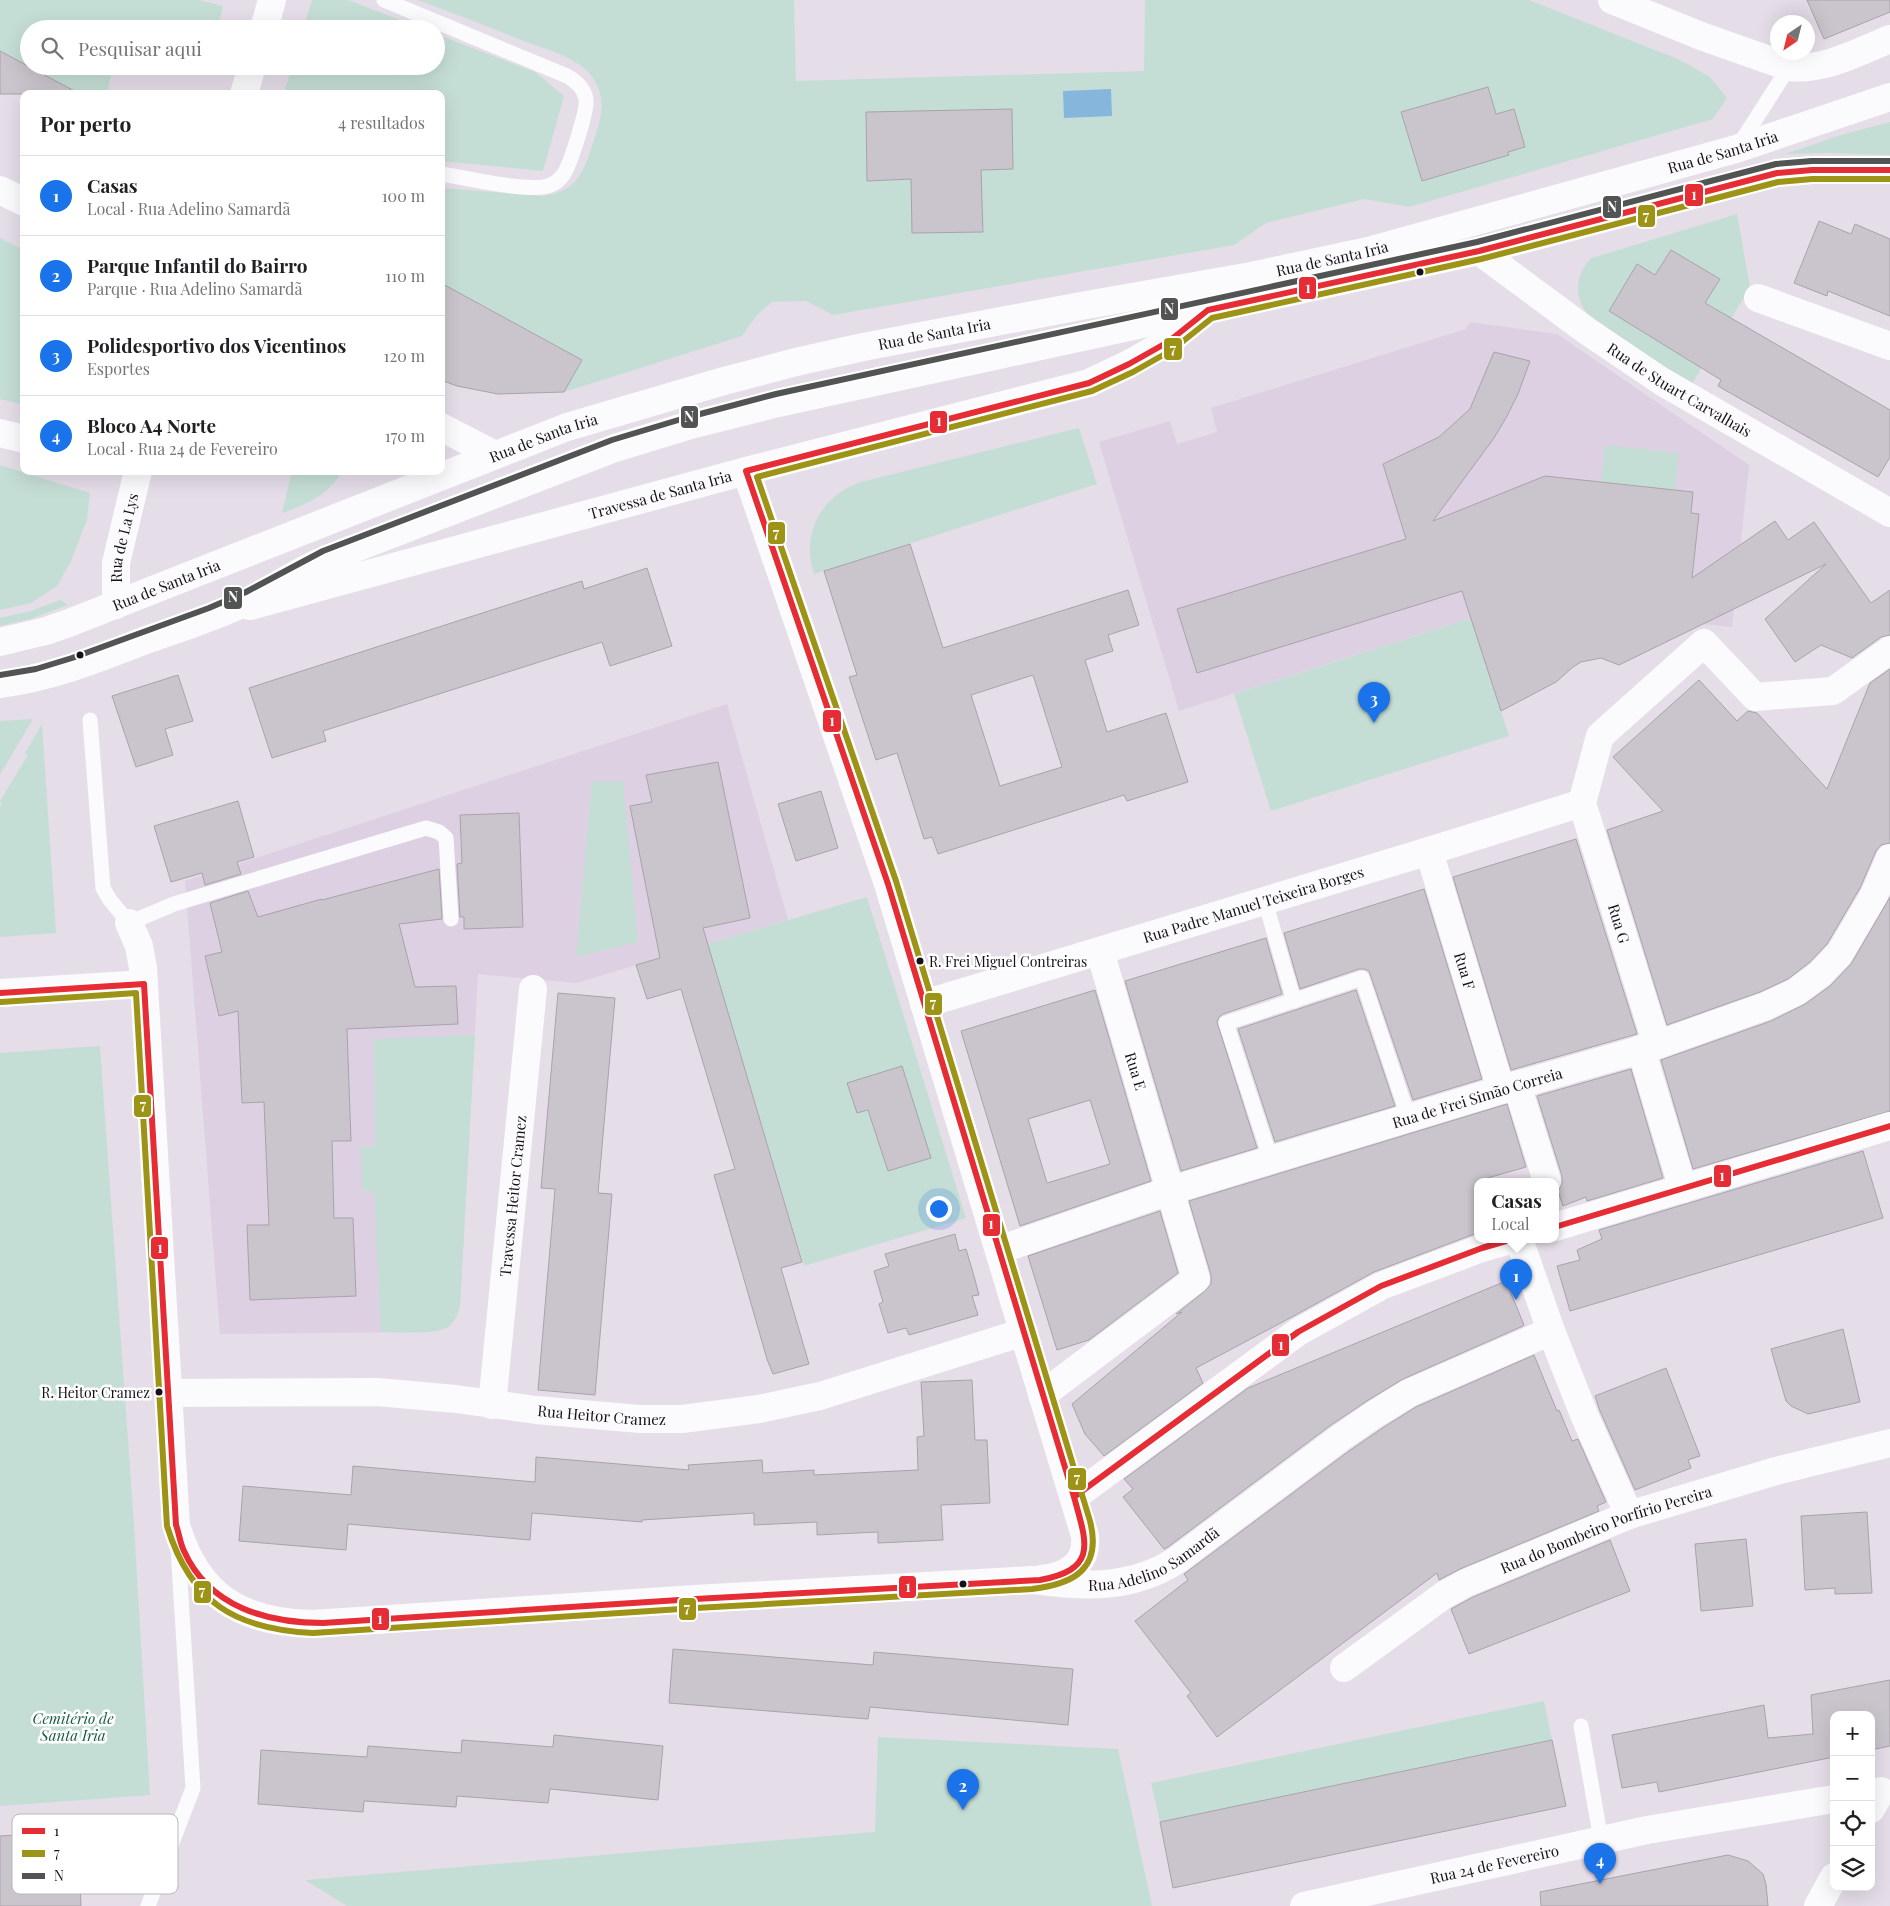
<!DOCTYPE html>
<html lang="pt">
<head>
<meta charset="utf-8">
<style>
  body { margin:0; font-family:"Playfair Display",serif; background:#f6f6f6; color:#202124 }
  .controls { position:absolute; right:15px; bottom:15px; display:grid; overflow:hidden; border-radius:10px; box-shadow:0 5px 20px #0002 }
  .controls button { width:45px; height:45px; display:grid; place-items:center; padding:0; border:0; border-bottom:1px solid #e0e0e0; background:#fff; color:#202124; font:25px sans-serif }
  .compass { position:absolute; left:1770px; top:15px; width:45px; height:45px; border-radius:50%; background:#fff; box-shadow:0 5px 20px #0002; rotate:215deg }
  .you { position:absolute; left:938px; top:1208px; width:18px; height:18px; margin:-12px; border:4px solid #fff; border-radius:50%; background:#1a73e8; box-shadow:0 0 0 8px #1a73e833 }
  .badge { display:grid; place-items:center; width:32px; height:32px; border-radius:50%; background:#1a73e8; color:#fff; font-size:16px; font-weight:700 }
  .pin { position:absolute; translate:-50% -41px; filter:drop-shadow(0 1px 2px #0008) }
  .pin::after { content:''; position:absolute; top:26px; width:18px; height:15px; background:inherit; clip-path:polygon(0 0,100% 0,50% 100%) }
  .popup { position:absolute; left:1474px; top:1178px; width:85px; height:65px; box-sizing:border-box; display:grid; place-content:center; border-radius:10px; background:#fff; filter:drop-shadow(0 1px 4px #0005); font-size:16px; white-space:nowrap; color:#757577 }
  .popup b { font-size:19px; color:#202124 }
  .popup::after { content:''; position:absolute; left:50%; top:100%; margin-left:-10px; border:10px solid transparent; border-top-color:#fff }
  .list { margin:0; padding:0; list-style:none }
  h2 { display:flex; justify-content:space-between; align-items:center; height:65px; margin:0; padding:0 20px; font-size:21px }
  h2 small { font-size:16px; font-weight:400; color:#757577 }
  .list li { display:grid; grid-template-columns:32px 1fr auto; gap:15px; align-items:center; box-sizing:border-box; height:80px; padding:0 20px; border-top:1px solid #e0e0e0 }
  .list b { display:block; font-size:19px; white-space:nowrap }
  .list p { margin:0; font-size:16px; white-space:nowrap; color:#757577 }
  .list em { font-size:16px; font-style:normal; color:#757577 }
  .icon { flex:none; width:28px; height:28px; fill:none; stroke:currentColor; stroke-width:2; stroke-linecap:round; stroke-linejoin:round }
  .map { position:relative; flex:none; width:1890px; height:1906px; overflow:hidden }
  .search { position:absolute; background:#fff; box-shadow:0 5px 20px #0002; left:20px; top:20px; width:425px; height:55px; display:flex; align-items:center; gap:12px; box-sizing:border-box; padding:0 18px; border-radius:28px; color:#757577; font-size:19px }
  .panel { position:absolute; background:#fff; box-shadow:0 5px 20px #0002; left:20px; top:90px; width:425px; height:385px; border-radius:10px }
  .map>svg:first-child { display:block }
</style>
</head>
<body>
<div class="map">
<svg width="1890" height="1906" viewBox="0 0 1890 1906">
  <rect width="100%" height="100%" fill="#e5dde8"/>
  <!-- built -->
  <path fill="#ddd0e2" d="M1470,322L1557,334L1749,465L1732,627L1492,602L1471,618L1179,711L1099,442L1170,421L1177,444L1217,432L1211,408L1466,329Z
    M727,704L788,920L576,983L478,974L460,1306L456,1318L448,1327L439,1330L420,1332L220,1334L185,881Z"/>
  <!-- green -->
  <path fill="#c5ded5" d="M0,0H199L223,6L217,29H29V66H113L107,94H80L0,51Z
    M312,0H348L423,29H303Z
    M418,0H794L796,81L1144,71L1145,0H1529L1680,60L1710,77L1727,98L1713,119L1409,207L1364,199L1266,223L1234,245L833,315L806,301L772,302L757,315L742,336L564,392L582,360L441,283V188L543,196C573,192 582,177 591,149C597,130 606,110 599,90C596,82 591,74 584,68C566,54 542,48 521,40C487,26 452,13 418,0Z
    M436,34L535,72L564,96L543,171L441,161V94H284L292,66H436Z
    M1890,122V155L1829,153L1785,154L1841,135Z
    M1737,214L1750,287L1692,384C1663,365 1634,347 1606,327C1600,322 1592,319 1587,313C1573,297 1576,271 1592,258Z
    M0,238L24,250V405L0,399Z
    M1079,428L1097,484L814,574C812,567 810,559 810,552C809,518 831,492 861,482Z
    M1605,445L1679,453L1675,491L1601,482Z
    M0,465L90,493L87,520L71,561L57,586L31,603L0,610Z
    M292,471H342C329,495 307,504 282,513Z
    M60,600L68,605L30,619L0,626V618L31,611Z
    M1471,618L1509,736L1271,811L1234,694Z
    M33,719L0,775V721Z
    M42,724L56,933L0,937V808L2,804L0,801L28,755L25,753Z
    M623,781L638,942L576,957L592,782Z
    M867,897L966,1218L804,1266L707,944Z
    M475,1035L460,1306C457,1313 455,1322 448,1327C437,1335 396,1332 381,1332L374,1192L362,1190L361,1147L375,1146L374,1039Z
    M100,1046L134,1525L150,1795L0,1806V1053Z
    M1544,1701L1552,1740L1160,1822L1151,1783Z
    M878,1737L1118,1749L1152,1906H347L305,1880L875,1832Z"/>
  <!-- water -->
  <path fill="#86b6db" d="M1111,89L1112,116L1064,118L1063,91Z"/>
  <!-- building -->
  <path fill="#cac5cc" stroke="#a8a3aa" fill-rule="evenodd" d="M1807,0H1890V12L1824,39Z
    M0,51L80,94H0Z
    M1488,87L1496,114L1514,109L1525,147L1508,152L1509,155L1422,181L1401,112Z
    M1012,109L1013,169L981,170L983,232L912,233L911,179L867,181L866,112Z
    M1819,221L1851,234L1855,224L1890,239V316L1828,291L1827,296L1794,283Z
    M1671,250L1720,279L1705,303L1890,410V457L1878,477L1718,386L1721,380L1609,311L1637,264L1655,275Z
    M441,283L582,360L564,392L498,394L457,386L441,380Z
    M1494,352L1530,361L1518,394L1507,416L1494,438L1433,521L1545,476L1693,492L1691,513L1699,514L1692,578L1775,521L1788,540L1814,522L1871,603L1890,590V635L1881,637L1852,658L1821,645L1795,662L1765,619L1826,564L1619,665L1601,658L1581,662L1573,667L1556,682L1501,711L1462,591L1197,673L1177,609L1406,539L1383,464L1439,437L1470,409Z
    M910,544L943,648L1128,590L1139,625L1108,635L1113,651L1085,660L1107,732L1166,713L1188,782L1127,801L1124,795L938,854L932,837L924,839L897,753L876,760L849,677L857,675L824,571ZM1033,675L1062,767L1000,786L971,695Z
    M647,568L672,646L610,666L602,642L323,731L326,741L272,758L249,688L582,581L584,589Z
    M1890,669V843L1881,845L1876,851L1860,888L1827,944L1810,962L1788,979L1760,992L1667,1025L1607,830L1663,811L1613,757L1699,680L1737,721L1748,711L1757,713L1827,789L1870,683Z
    M178,675L193,721L165,729L173,755L136,767L112,696Z
    M718,762L750,918L703,928L802,1262L781,1268L809,1364L773,1374L767,1359L714,1175L735,1169L681,989L647,999L636,965L660,958L630,806L652,802L646,775Z
    M821,791L838,848L796,861L778,804Z
    M238,801L254,857L237,862L241,874L205,885L202,873L171,882L154,826Z
    M519,813L523,927L464,929V917H460L457,864L462,863L460,815Z
    M1576,839L1637,1034L1511,1070L1453,877Z
    M439,869L442,919L399,924L415,987L456,986L458,1024L347,1029L351,1141H332L334,1218H353L356,1296L250,1300L247,1225H269L264,1102L242,1103L238,1011L219,1016L205,956L222,952L210,903L248,891L258,917L322,899V900Z
    M1424,889L1482,1079L1413,1100L1369,971L1364,969H1359L1300,989L1284,933Z
    M1890,897V1111L1693,1169L1661,1060L1771,1021L1805,1004L1830,986L1851,964Z
    M1266,938L1282,994L1223,1014L1219,1017L1217,1022L1257,1148L1181,1171L1125,981Z
    M1095,990L1151,1181L1020,1226L961,1031ZM1090,1100L1110,1164L1047,1183L1028,1119Z
    M1356,990L1395,1106L1275,1142L1238,1029Z
    M558,993L615,998L598,1193L612,1194L595,1395L538,1390L555,1189L541,1188Z
    M902,1066L931,1158L888,1171L868,1110L857,1113L847,1083Z
    M1631,1069L1663,1178L1587,1201L1586,1197L1563,1206L1558,1191L1562,1184V1176L1537,1096Z
    M1507,1104L1526,1167L1477,1181V1233L1374,1272L1290,1318L1196,1368L1203,1383L1104,1456L1085,1434L1072,1404L1182,1312L1176,1314L1205,1291L1211,1284V1275L1189,1201Z
    M1863,1151L1883,1218L1570,1311L1557,1266L1580,1260L1577,1250L1602,1239L1599,1230Z
    M1160,1211L1178,1273L1089,1340L1057,1350L1028,1256Z
    M955,1234L959,1251L966,1249L974,1276L979,1295L972,1296L978,1315L909,1335L906,1328L888,1333L879,1304L883,1302L874,1271L889,1266L885,1254Z
    M1506,1281L1524,1325L1523,1326L1403,1379L1367,1401L1331,1425L1168,1547L1164,1549L1123,1497L1133,1489L1124,1479L1248,1388Z
    M1843,1329L1860,1402L1808,1414L1791,1406L1786,1401L1771,1349Z
    M1534,1355L1557,1411L1559,1410L1572,1441L1578,1439L1606,1502L1597,1506L1599,1511L1460,1569L1439,1580L1437,1573L1217,1737L1187,1696L1191,1693L1135,1621L1188,1580L1184,1574L1349,1451L1384,1427L1416,1407Z
    M1666,1368L1700,1456L1688,1460L1691,1468L1635,1490L1600,1411L1595,1396Z
    M972,1380L975,1440H987L990,1503L941,1505L943,1540L878,1543V1532L817,1535V1522L754,1525V1513L642,1520V1522L532,1513L530,1540L348,1524L346,1550L239,1541L243,1486L351,1495L353,1466L535,1482L536,1457L689,1470L688,1465L762,1460L763,1473L814,1470V1475L918,1470L917,1437L924,1436L921,1382Z
    M1867,1512L1872,1593L1835,1594V1588L1805,1590L1801,1516Z
    M1746,1539L1753,1606L1701,1611L1695,1544Z
    M1610,1540L1630,1591L1469,1654L1451,1609L1473,1597Z
    M673,1649L873,1665L874,1652L1073,1669L1068,1725L870,1707L868,1719L669,1703Z
    M1890,1680V1746L1871,1750V1715H1834V1757L1659,1792L1657,1782L1622,1788L1612,1735L1764,1705L1768,1738L1813,1734L1811,1695Z
    M554,1735L663,1746L658,1800L550,1789L548,1803L457,1796L456,1807L364,1801L363,1812L258,1804L261,1750L367,1757L368,1746L461,1753L462,1740L553,1747Z
    M1552,1740L1566,1806L1173,1888L1160,1822Z
    M78,1831L81,1906H0V1836Z
    M1728,1855L1748,1861L1763,1874L1766,1884L1768,1906H1541L1540,1892Z"/>
  <g fill="none" stroke-linecap="round" stroke-linejoin="round">
    <!-- lane -->
    <path stroke="#fbfafc" stroke-width="15" d="M384,0L567,76C576,81 584,88 586,99C588,109 570,166 563,175C559,181 554,184 548,186C525,192 467,178 441,174
      M1737,148L1789,67
      M90,720L103,888L110,900L129,923L174,904L426,828L439,832L446,838L451,919
      M1265,901L1294,1001
      M1271,1160L1226,1023L1362,978L1409,1119
      M1581,1726L1601,1840
      M148,1906L193,1788L178,1549"/>
    <!-- street -->
    <g stroke="#fbfafc" stroke-width="28">
      <path d="M1612,0L1701,36L1789,67C1824,71 1858,52 1890,39"/>
      <path d="M264,29L272,0"/>
      <path d="M244,94L252,66"/>
      <path d="M0,190L24,202"/>
      <path id="s1" d="M1479,251L1587,331L1661,381L1890,513"/>
      <path d="M1758,298L1890,346"/>
      <path d="M441,427L495,455"/>
      <path d="M0,433L24,439"/>
      <path d="M746,471L888,884L1085,1536C1088,1564 1066,1577 1041,1579"/>
      <path id="s2" d="M116,605V563L138,471"/>
      <path id="s3" d="M250,606L746,471L1089,383L1129,364L1168,342L1208,310"/>
      <path d="M1582,803L1600,736L1704,643L1755,697L1833,691L1890,650"/>
      <path id="s4" d="M1582,803L1657,1045"/>
      <path id="s5" d="M1429,851L1501,1090"/>
      <path id="s6" d="M129,923L139,946L143,968L176,1525C197,1596 240,1622 312,1624L695,1599L1032,1580C1083,1587 1131,1590 1177,1560L1340,1438L1375,1414L1409,1393L1551,1331"/>
      <path d="M0,993L144,984"/>
      <path id="s7" d="M924,1004L1429,851L1582,803"/>
      <path d="M1641,1049L1683,1189"/>
      <path d="M1517,1085L1547,1181"/>
      <path d="M1555,1227L1890,1126"/>
      <path d="M1519,1239L1551,1331L1585,1417L1629,1515"/>
      <path id="s8" d="M999,1250L1172,1190L1517,1085L1657,1045L1766,1006L1796,992L1820,974L1840,953L1874,895L1890,858"/>
      <path id="s9" d="M169,1393L377,1392L456,1399L536,1410L640,1419H682L759,1409L820,1396L1024,1332"/>
      <path d="M1042,1395L1196,1279L1100,951"/>
      <path id="s10" d="M492,1405L533,989"/>
      <path d="M1074,1497L1298,1332L1381,1286L1482,1248L1513,1239"/>
      <path id="s11" d="M1344,1668L1444,1595L1466,1583L1629,1515L1776,1471L1890,1443"/>
      <path d="M1871,1809L1881,1791"/>
      <path id="s12" d="M1304,1906L1647,1830L1834,1799"/>
      <path d="M1818,1906L1834,1877"/>
    </g>
    <!-- secondary -->
    <g stroke="#fbfafc" stroke-width="28">
      <path id="s13" d="M0,642L46,631L69,623L567,427L724,381L796,362L863,347L1081,306L1251,276L1368,251L1736,149L1890,97"/>
      <path d="M0,684C51,678 99,658 146,640C181,628 217,616 250,600C276,587 300,570 327,559L615,448L687,426L778,403L1479,251L1777,173L1812,170H1890"/>
    </g>
    <!-- bus-1 casing -->
    <g stroke="#fff" stroke-width="10">
      <path id="bus-1" d="M746,471L1089,383L1129,364L1168,342L1208,310L1479,251L1777,173L1812,170H1890
        M144,984L176,1525C179,1533 180,1543 184,1551C209,1607 267,1623 323,1623L695,1599L1040,1580C1098,1569 1087,1544 1074,1497L888,884L746,471
        M0,993L144,984
        M1555,1227L1890,1126
        M1074,1497L1298,1332L1381,1286L1482,1248L1513,1239"/>
    </g>
    <!-- bus-2 casing -->
    <g stroke="#fff" stroke-width="10">
      <path id="bus-2" d="M1,1002L136,993L167,1526C191,1603 235,1629 313,1633L696,1608L1032,1589C1075,1584 1102,1568 1090,1521L896,881L757,477L1092,391L1133,372L1172,350L1212,318L1481,259L1778,182L1812,179H1890"/>
    </g>
    <!-- bus-3 casing -->
    <g stroke="#fff" stroke-width="10">
      <path id="bus-3" d="M0,675L36,669L72,658L209,608L246,592L323,551L612,440L685,418L776,394L1477,242L1776,164L1812,161H1890"/>
    </g>
    <!-- bus-1 -->
    <use href="#bus-1" stroke="#e62c34" stroke-width="6"/>
    <!-- bus-2 -->
    <use href="#bus-2" stroke="#9d9316" stroke-width="6"/>
    <!-- bus-3 -->
    <use href="#bus-3" stroke="#525353" stroke-width="6"/>
  </g>
  <!-- markers -->
  <g fill="#151117" stroke="#fff" stroke-width="2">
    <circle cx="1420" cy="272" r="4.5"/>
    <circle cx="80" cy="655" r="4.5"/>
    <circle cx="920" cy="961" r="4.5"/>
    <circle cx="159" cy="1392" r="4.5"/>
    <circle cx="963" cy="1584" r="4.5"/>
  </g>
  <g text-anchor="middle" dominant-baseline="central" stroke-width="5" stroke-linejoin="round" paint-order="stroke">
    <!-- bus labels -->
    <g font-size="14" fill="#151117" stroke="#fff" text-anchor="start">
      <text x="929" y="961">R. Frei Miguel Contreiras</text>
      <text x="150" y="1392" text-anchor="end">R. Heitor Cramez</text>
    </g>
    <!-- street labels -->
    <g font-size="15" fill="#151117" stroke="#fff">
      <text stroke="none"><textPath href="#s13" startOffset="1796">Rua de Santa Iria</textPath></text>
      <text stroke="none"><textPath href="#s13" startOffset="1391">Rua de Santa Iria</textPath></text>
      <text stroke="none"><textPath href="#s13" startOffset="986">Rua de Santa Iria</textPath></text>
      <text stroke="none"><textPath href="#s1" startOffset="244">Rua de Stuart Carvalhais</textPath></text>
      <text stroke="none"><textPath href="#s13" startOffset="581">Rua de Santa Iria</textPath></text>
      <text stroke="none"><textPath href="#s3" startOffset="425">Travessa de Santa Iria</textPath></text>
      <text stroke="none"><textPath href="#s2" startOffset="68">Rua de La Lys</textPath></text>
      <text stroke="none"><textPath href="#s13" startOffset="176">Rua de Santa Iria</textPath></text>
      <text stroke="none"><textPath href="#s7" startOffset="344">Rua Padre Manuel Teixeira Borges</textPath></text>
      <text stroke="none"><textPath href="#s4" startOffset="126">Rua G</textPath></text>
      <text stroke="none"><textPath href="#s5" startOffset="125">Rua F</textPath></text>
      <text transform="translate(1136 1071) rotate(73)">Rua E</text>
      <text stroke="none"><textPath href="#s8" startOffset="502">Rua de Frei Simão Correia</textPath></text>
      <text stroke="none"><textPath href="#s10" startOffset="210">Travessa Heitor Cramez</textPath></text>
      <text stroke="none"><textPath href="#s9" startOffset="434">Rua Heitor Cramez</textPath></text>
      <text stroke="none"><textPath href="#s11" startOffset="299">Rua do Bombeiro Porfírio Pereira</textPath></text>
      <text stroke="none"><textPath href="#s6" startOffset="1638">Rua Adelino Samardã</textPath></text>
      <text stroke="none"><textPath href="#s12" startOffset="195">Rua 24 de Fevereiro</textPath></text>
    </g>
    <!-- park labels -->
    <g font-size="15" font-style="italic" fill="#185b42" stroke="#fff">
      <text x="73" y="1718">Cemitério de<tspan x="73" dy="17">Santa Iria</tspan></text>
    </g>
  </g>
  <!-- legend -->
  <rect x="12" y="1814" width="166" height="80" rx="8" fill="#fff" stroke="#b9b8b9" stroke-width="1"/>
  <rect x="22" y="1828" width="23" height="6" fill="#e62c34"/>
  <rect x="22" y="1850" width="23" height="7" fill="#9d9316"/>
  <rect x="22" y="1873" width="23" height="6" fill="#525353"/>
  <g font-size="14" fill="#151117">
    <text x="54" y="1836">1</text>
    <text x="54" y="1858">7</text>
    <text x="54" y="1881">N</text>
  </g>
  <g stroke="#fff" stroke-width="2">
    <rect x="1684" y="183" width="20" height="24" rx="5" fill="#e62c34"/>
    <rect x="1602" y="195" width="20" height="24" rx="5" fill="#525353"/>
    <rect x="1637" y="204" width="19" height="24" rx="5" fill="#9d9316"/>
    <rect x="1298" y="276" width="19" height="24" rx="5" fill="#e62c34"/>
    <rect x="1160" y="297" width="19" height="24" rx="5" fill="#525353"/>
    <rect x="1163" y="337" width="20" height="24" rx="5" fill="#9d9316"/>
    <rect x="680" y="405" width="19" height="24" rx="5" fill="#525353"/>
    <rect x="929" y="410" width="19" height="24" rx="5" fill="#e62c34"/>
    <rect x="767" y="521" width="19" height="24" rx="5" fill="#9d9316"/>
    <rect x="223" y="586" width="20" height="24" rx="5" fill="#525353"/>
    <rect x="822" y="709" width="20" height="24" rx="5" fill="#e62c34"/>
    <rect x="924" y="992" width="19" height="24" rx="5" fill="#9d9316"/>
    <rect x="133" y="1094" width="19" height="24" rx="5" fill="#9d9316"/>
    <rect x="1713" y="1164" width="19" height="24" rx="5" fill="#e62c34"/>
    <rect x="982" y="1213" width="19" height="24" rx="5" fill="#e62c34"/>
    <rect x="150" y="1236" width="19" height="24" rx="5" fill="#e62c34"/>
    <rect x="1271" y="1333" width="19" height="24" rx="5" fill="#e62c34"/>
    <rect x="1067" y="1467" width="20" height="24" rx="5" fill="#9d9316"/>
    <rect x="898" y="1575" width="19" height="24" rx="5" fill="#e62c34"/>
    <rect x="193" y="1580" width="19" height="24" rx="5" fill="#9d9316"/>
    <rect x="678" y="1597" width="19" height="24" rx="5" fill="#9d9316"/>
    <rect x="371" y="1607" width="19" height="24" rx="5" fill="#e62c34"/>
  </g>
  <g font-size="14" text-anchor="middle" font-weight="bold" fill="#fff">
    <text x="1694" y="200">1</text>
    <text x="1612" y="212">N</text>
    <text x="1646" y="221">7</text>
    <text x="1308" y="293">1</text>
    <text x="1169" y="314">N</text>
    <text x="1173" y="354">7</text>
    <text x="689" y="422">N</text>
    <text x="939" y="426">1</text>
    <text x="776" y="538">7</text>
    <text x="233" y="602">N</text>
    <text x="832" y="726">1</text>
    <text x="933" y="1008">7</text>
    <text x="143" y="1110">7</text>
    <text x="1722" y="1181">1</text>
    <text x="991" y="1229">1</text>
    <text x="160" y="1253">1</text>
    <text x="1281" y="1350">1</text>
    <text x="1077" y="1483">7</text>
    <text x="908" y="1592">1</text>
    <text x="202" y="1596">7</text>
    <text x="687" y="1613">7</text>
    <text x="380" y="1624">1</text>
  </g>
</svg>
<div class="controls">
<button>+</button>
<button>−</button>
<button><svg class="icon" aria-label="locate" viewBox="0 0 24 24"><circle cx="12" cy="12" r="6"/><path d="M12 2v4M12 18v4M2 12h4M18 12h4"/></svg></button>
<button><svg class="icon" aria-label="layers" viewBox="0 0 24 24"><path d="M12 4l9 5-9 5-9-5zM3 14l9 5 9-5"/></svg></button>
</div>
<svg class="compass" viewBox="-18 -18 36 36"><path d="M0-13l5 13h-10z" fill="#e53935"/><path d="M0 13l5-13h-10z" fill="#757577"/></svg>
<div class="you"></div>
<div class="pin badge" style="left:1516px;top:1300px">1</div>
<div class="popup"><b>Casas</b>Local</div>
<div class="pin badge" style="left:963px;top:1810px">2</div>
<div class="pin badge" style="left:1374px;top:723px">3</div>
<div class="pin badge" style="left:1600px;top:1884px">4</div>
<div class="search"><svg class="icon" aria-label="search" viewBox="0 0 24 24"><circle cx="10" cy="10" r="6"/><path d="M15 15l6 6"/></svg>Pesquisar aqui</div>
<section class="panel">
<h2>Por perto<small>4 resultados</small></h2>
<ul class="list">
<li><span class="badge">1</span><div><b>Casas</b><p>Local · Rua Adelino Samardã</p></div><em>100 m</em></li>
<li><span class="badge">2</span><div><b>Parque Infantil do Bairro</b><p>Parque · Rua Adelino Samardã</p></div><em>110 m</em></li>
<li><span class="badge">3</span><div><b>Polidesportivo dos Vicentinos</b><p>Esportes</p></div><em>120 m</em></li>
<li><span class="badge">4</span><div><b>Bloco A4 Norte</b><p>Local · Rua 24 de Fevereiro</p></div><em>170 m</em></li>
</ul>
</section>
</div>
</body>
</html>
